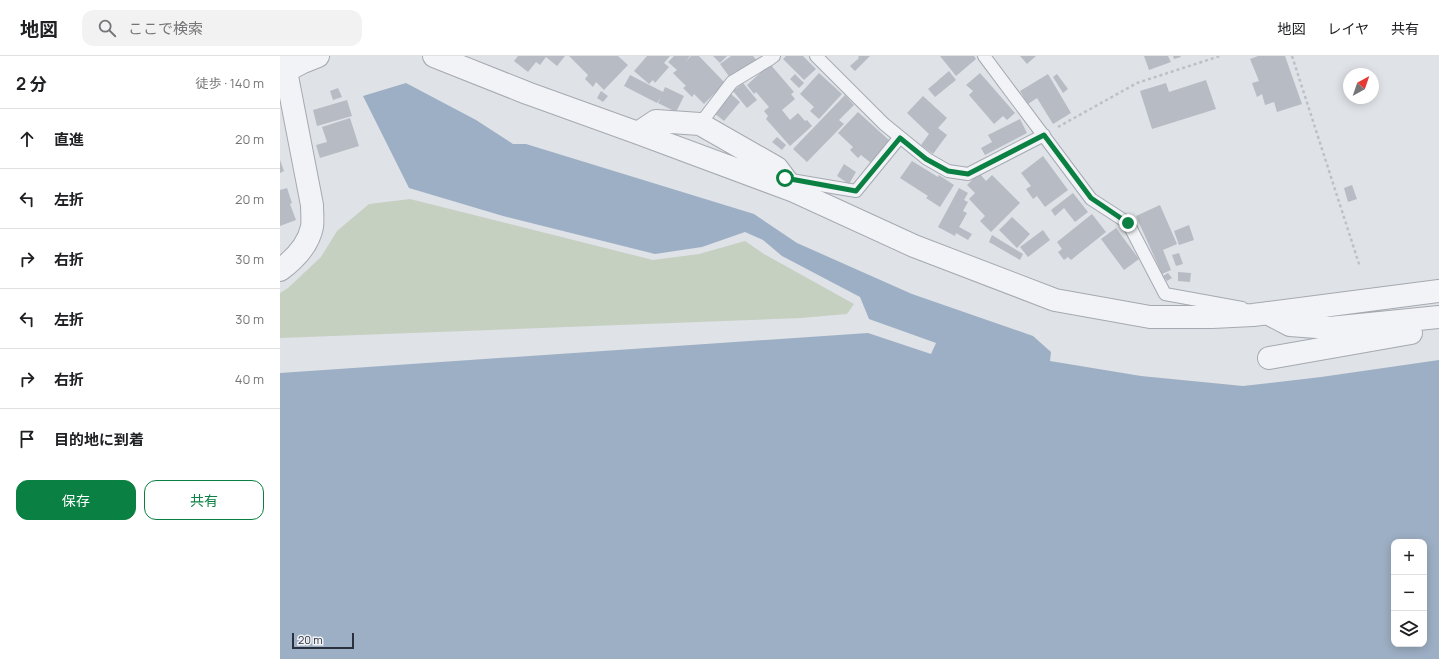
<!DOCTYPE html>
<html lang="ja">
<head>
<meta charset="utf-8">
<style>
  body { margin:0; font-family:Manrope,"Noto Sans JP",sans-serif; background:#f2f2f2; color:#202124 }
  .controls { position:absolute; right:12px; bottom:12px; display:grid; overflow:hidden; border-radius:8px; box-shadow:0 2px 10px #0003 }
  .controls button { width:36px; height:36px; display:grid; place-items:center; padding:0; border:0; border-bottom:1px solid #e0e0e0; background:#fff; color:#202124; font:20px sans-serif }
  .compass { position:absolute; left:1063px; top:12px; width:36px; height:36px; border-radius:50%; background:#fff; box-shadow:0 2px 10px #0003; rotate:40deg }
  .scale { position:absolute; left:12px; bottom:10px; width:62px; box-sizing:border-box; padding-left:4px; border:2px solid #2a303d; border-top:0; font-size:11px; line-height:14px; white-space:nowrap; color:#2a303d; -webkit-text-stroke:3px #eff1f5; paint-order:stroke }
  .stop { position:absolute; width:12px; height:12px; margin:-9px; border:3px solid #0b8043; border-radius:50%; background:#fff }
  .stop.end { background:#0b8043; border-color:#fff; box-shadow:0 1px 4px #0008 }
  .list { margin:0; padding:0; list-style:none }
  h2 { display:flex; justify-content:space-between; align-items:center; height:52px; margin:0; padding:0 16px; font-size:17px }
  h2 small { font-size:13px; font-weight:400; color:#757577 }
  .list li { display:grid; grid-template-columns:26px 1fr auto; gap:12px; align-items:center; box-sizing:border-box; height:60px; padding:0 16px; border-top:1px solid #e0e0e0 }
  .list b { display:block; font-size:15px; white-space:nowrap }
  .list em { font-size:13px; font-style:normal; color:#757577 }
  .actions { display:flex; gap:8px; padding:12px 16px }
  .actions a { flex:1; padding:9px 0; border:1px solid #0b8043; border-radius:12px; text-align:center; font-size:14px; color:#0b8043 }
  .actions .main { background:#0b8043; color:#fff }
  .icon { flex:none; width:22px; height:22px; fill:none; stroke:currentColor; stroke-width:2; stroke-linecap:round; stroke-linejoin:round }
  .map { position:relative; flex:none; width:1159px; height:603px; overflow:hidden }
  header { display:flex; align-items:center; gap:24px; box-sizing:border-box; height:56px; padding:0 20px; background:#fff; border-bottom:1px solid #e0e0e0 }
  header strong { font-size:19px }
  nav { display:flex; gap:22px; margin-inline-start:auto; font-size:14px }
  .search { width:280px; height:36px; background:#f2f2f2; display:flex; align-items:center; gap:10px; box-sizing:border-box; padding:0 14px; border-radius:12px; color:#757577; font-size:15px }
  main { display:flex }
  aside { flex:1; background:#fff }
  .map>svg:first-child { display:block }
</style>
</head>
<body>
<header>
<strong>地図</strong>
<div class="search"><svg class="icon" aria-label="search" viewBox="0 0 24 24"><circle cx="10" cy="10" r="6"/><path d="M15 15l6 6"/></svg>ここで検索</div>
<nav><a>地図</a><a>レイヤ</a><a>共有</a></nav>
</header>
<main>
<aside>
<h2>2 分<small>徒歩 · 140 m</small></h2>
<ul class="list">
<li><svg class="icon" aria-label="ahead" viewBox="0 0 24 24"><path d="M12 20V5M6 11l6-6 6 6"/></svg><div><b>直進</b></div><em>20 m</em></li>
<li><svg class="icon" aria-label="left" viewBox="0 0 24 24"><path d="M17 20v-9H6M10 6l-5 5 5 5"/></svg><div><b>左折</b></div><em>20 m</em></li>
<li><svg class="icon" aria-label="right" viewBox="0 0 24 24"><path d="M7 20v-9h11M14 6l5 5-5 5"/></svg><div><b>右折</b></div><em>30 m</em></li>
<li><svg class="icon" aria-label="left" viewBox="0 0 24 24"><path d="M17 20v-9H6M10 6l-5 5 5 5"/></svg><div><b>左折</b></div><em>30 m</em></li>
<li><svg class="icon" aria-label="right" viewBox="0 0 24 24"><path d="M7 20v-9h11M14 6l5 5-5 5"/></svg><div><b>右折</b></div><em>40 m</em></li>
<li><svg class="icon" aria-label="arrive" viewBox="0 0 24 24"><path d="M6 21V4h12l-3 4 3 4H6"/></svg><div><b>目的地に到着</b></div></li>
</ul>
<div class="actions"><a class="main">保存</a><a>共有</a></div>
</aside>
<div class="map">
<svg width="1159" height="603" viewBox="0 0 1159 603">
  <rect width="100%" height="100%" fill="#dfe2e7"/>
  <!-- green -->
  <path fill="#c5d0c1" d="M130,143L373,204L419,198L465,185L484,198L574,248L567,258L521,262L0,282V237L8,232L41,201L57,175L89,148Z"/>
  <!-- water -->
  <path fill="#9dafc4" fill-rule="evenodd" d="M126,27L196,64L233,88H246L474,158L517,187L632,238L753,280L771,296L770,305L861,320L963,330L1041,321L1159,304V603H0V317L588,277L651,298L656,287L589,263L580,241L502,200L483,184L465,176L422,191L375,198L223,160L129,132L83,40ZM1114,486H1144V588H1114Z"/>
  <!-- building -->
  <path fill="#b7bbc4" d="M238,0H285L277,10L266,1L260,9L256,6L248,16L234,5Z
    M289,0H338L348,9L324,34L316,26L313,31L305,23L308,19Z
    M367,0H390L384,7L389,11L375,27L373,24L369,28L354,15Z
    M394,0H410L405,6L411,0H419L445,27L424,48L414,38L412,41L403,32L406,30L393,17L397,14L388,6Z
    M433,0H447L440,7Z
    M451,0H473L477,5L469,11L467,9L451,23L440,8Z
    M506,0H523L536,13L524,24L503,3Z
    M579,0H590L575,15L570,10L579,2L578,1Z
    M660,0H694L696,3L676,20Z
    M740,0H756L747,8Z
    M864,0H888L891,6L869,14Z
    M893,0H900L901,1L894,3Z
    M978,0H1005L1022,48L997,56L994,46L985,49L982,38L977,41L972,27L979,25L970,3Z
    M490,8L514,36L511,38L515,43L502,54L510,64L518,57L525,65L527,64L532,70L510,90L486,63L488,60L484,55L489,51L476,36L474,38L467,29Z
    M669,15L676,24L655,41L648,33Z
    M539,17L562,38L539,63L530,55L534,51L520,38Z
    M700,17L735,57L727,64L723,60L714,68L689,39L693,35L686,29Z
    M515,18L524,27L519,32L510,23Z
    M768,18L791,57L773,68L757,42L748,48L740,35Z
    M777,18L788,33L783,37L773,21Z
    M350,19L383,36L385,31L404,40L396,56L378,47L381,41L377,47L344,30Z
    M926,24L936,53L872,73L860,35L886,27L889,36Z
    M463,27L477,44L467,52L453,35Z
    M58,32L62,41L53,44L50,35Z
    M321,35L328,40L323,46L317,42Z
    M450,37L460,46L444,65L434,57Z
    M565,39L574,49L559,64L564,68L527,106L513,93Z
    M643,40L667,62L658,72L667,79L653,98L641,89L649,78L627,57Z
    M67,44L72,60L37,70L33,54Z
    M578,56L611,86L591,107L581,99L578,102L570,94L573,91L558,77Z
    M70,62L79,90L40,102L36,89L47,86L42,71Z
    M740,63L747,77L705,99L701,92L712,86L708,79Z
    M497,81L506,89L502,94L492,86Z
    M763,100L788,134L765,151L757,140L753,143L746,133L751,130L741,117Z
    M0,104L4,115L0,117Z
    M632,105L658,121L659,119L674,129L660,151L646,142L648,140L620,122Z
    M564,108L576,116L569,128L557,120Z
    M699,117L706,125L712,119L740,147L711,176L700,165L705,160L689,143L695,137L687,129Z
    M1072,129L1077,143L1068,146L1064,132Z
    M7,132L12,147L10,148L16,164L0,170V134Z
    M679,132L688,137L684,144L688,146L683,155L687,157L679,171L692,178L688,184L676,177L675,180L658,171Z
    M793,137L808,156L795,166L784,152L775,160L771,154Z
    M880,149L897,188L883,194L891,214L882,218L856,160Z
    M812,158L826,176L791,204L788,201L784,204L778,196L782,193L777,186Z
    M732,161L750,178L737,192L719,174Z
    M909,169L914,184L899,189L894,175Z
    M836,172L859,203L844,214L821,183Z
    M763,174L770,184L748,201L740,191Z
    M712,179L743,198L740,204L709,186Z
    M899,197L903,208L896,210L892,199Z
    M898,216L911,217L910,226L898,225Z
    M888,217L892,222L887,225L883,220Z"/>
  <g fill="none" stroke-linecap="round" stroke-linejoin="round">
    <!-- service casing -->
    <g stroke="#a5a9b1" stroke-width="14">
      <path id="service" d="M536,0L604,68L647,103L668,115L688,118L764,79
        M704,0L811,143L848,167L885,238L962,252
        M420,68L452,26L490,3L494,0
        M505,123L576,135L620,81"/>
    </g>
    <!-- minor casing -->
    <g stroke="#a5a9b1" stroke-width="24">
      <path id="minor" d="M154,0L247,37L358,77L514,135L634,190L775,244L870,261H932L973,259L1159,235
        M6,15L23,6L38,0
        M358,77L376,65L420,68L497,112L514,135
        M0,214C15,203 28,190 32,171C33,165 32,156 32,149L6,15L1,0
        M987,257L1010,269L1050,272L1159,261
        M989,302L1131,277"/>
    </g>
    <!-- path -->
    <path stroke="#bec0c6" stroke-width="2.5" stroke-dasharray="3 3" stroke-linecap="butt" d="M1012,0L1080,211
      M778,71L857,27L940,0"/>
    <!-- service -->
    <use href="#service" stroke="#f2f3f6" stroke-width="12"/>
    <!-- minor -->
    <use href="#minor" stroke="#f2f3f6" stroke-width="22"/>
  </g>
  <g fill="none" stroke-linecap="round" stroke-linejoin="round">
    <!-- route -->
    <path stroke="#0b8043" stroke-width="5" d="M505,122L576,135L620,82L646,103L668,115L688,118L764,79L811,142L848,167"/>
  </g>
</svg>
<div class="controls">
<button>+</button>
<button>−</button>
<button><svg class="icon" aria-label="layers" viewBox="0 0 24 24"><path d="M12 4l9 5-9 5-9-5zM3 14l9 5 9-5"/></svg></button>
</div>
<svg class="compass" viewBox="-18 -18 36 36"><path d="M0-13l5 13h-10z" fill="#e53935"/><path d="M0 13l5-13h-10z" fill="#757577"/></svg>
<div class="scale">20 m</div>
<div class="stop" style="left:505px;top:122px"></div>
<div class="stop end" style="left:848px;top:167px"></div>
</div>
</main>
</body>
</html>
